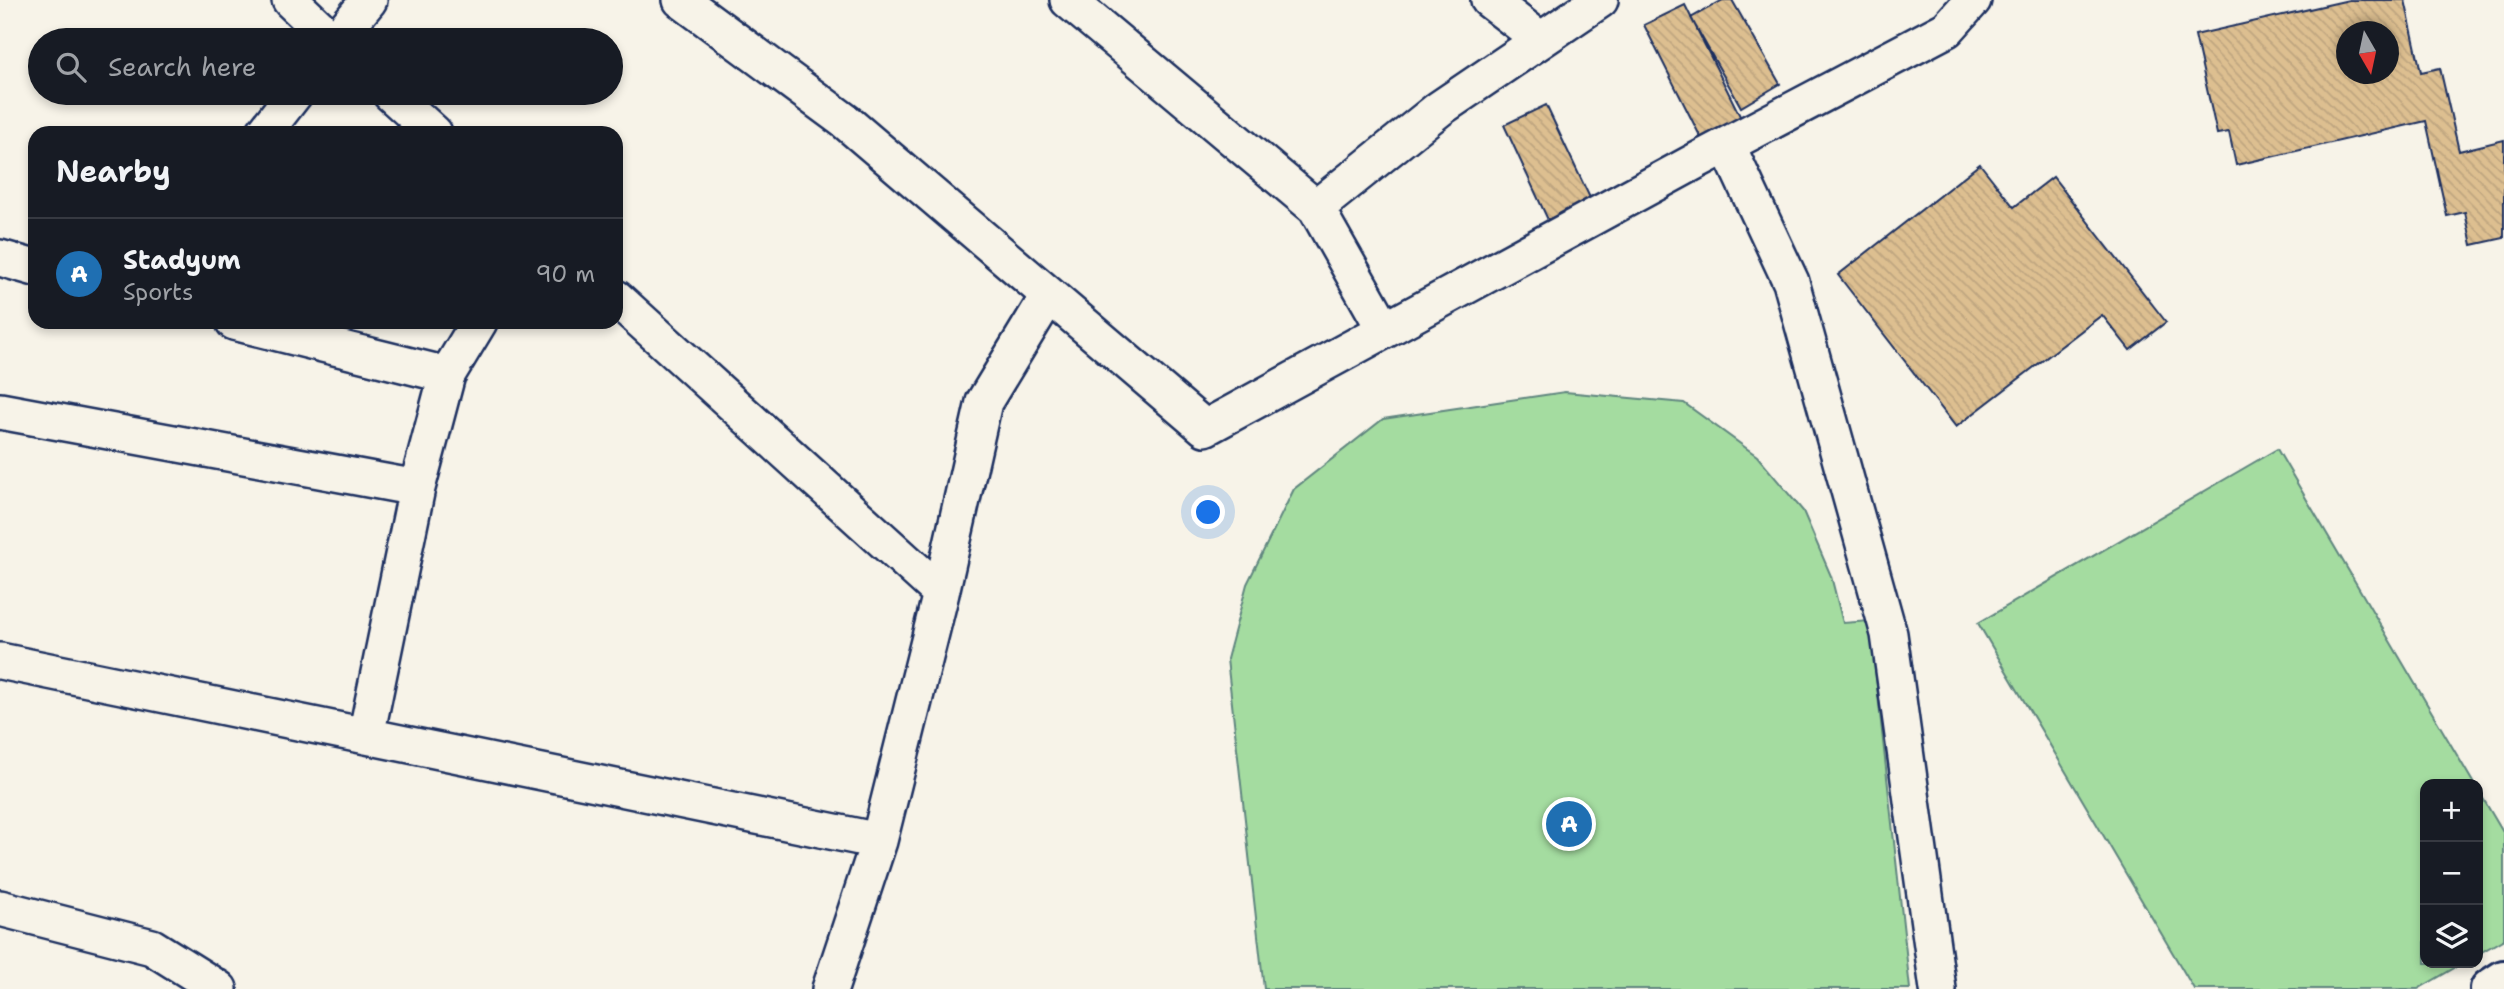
<!DOCTYPE html>
<html lang="en">
<head>
<meta charset="utf-8">
<style>
  body { margin:0; font-family:"Shantell Sans",sans-serif; background:#20242c; color:#f1f3f6 }
  .controls { position:absolute; right:21px; bottom:21px; display:grid; overflow:hidden; border-radius:14px; box-shadow:0 4px 10px #0003 }
  .controls button { width:63px; height:63px; display:grid; place-items:center; padding:0; border:0; border-bottom:2px solid #363941; background:#171b24; color:#f1f3f6; font:35px sans-serif }
  .compass { position:absolute; left:2336px; top:21px; width:63px; height:63px; border-radius:50%; background:#171b24; box-shadow:0 4px 10px #0003; rotate:171deg }
  .you { position:absolute; left:1209px; top:513px; width:24px; height:24px; margin:-18px; border:5px solid #fff; border-radius:50%; background:#1a73e8; box-shadow:0 0 0 10px #1a73e833 }
  .badge { display:grid; place-items:center; width:46px; height:46px; border-radius:50%; background:#1f6fb2; color:#fff; font-size:23px; font-weight:700 }
  .pin { position:absolute; translate:-50% -50%; border:4px solid #fff; box-shadow:0 2px 7px #0006 }
  .list { margin:0; padding:0; list-style:none }
  h2 { display:flex; justify-content:space-between; align-items:center; height:91px; margin:0; padding:0 28px; font-size:30px }
  h2 small { font-size:23px; font-weight:400; color:#9ea1a6 }
  .list li { display:grid; grid-template-columns:46px 1fr auto; gap:21px; align-items:center; box-sizing:border-box; height:112px; padding:0 28px; border-top:2px solid #363941 }
  .list b { display:block; font-size:26px; white-space:nowrap }
  .list p { margin:0; font-size:23px; white-space:nowrap; color:#9ea1a6 }
  .list em { font-size:23px; font-style:normal; color:#9ea1a6 }
  .icon { flex:none; width:38px; height:38px; fill:none; stroke:currentColor; stroke-width:2; stroke-linecap:round; stroke-linejoin:round }
  .map { position:relative; flex:none; width:2504px; height:989px; overflow:hidden }
  .search { position:absolute; background:#171b24; box-shadow:0 4px 10px #0003; left:28px; top:28px; width:595px; height:77px; display:flex; align-items:center; gap:18px; box-sizing:border-box; padding:0 24px; border-radius:38px; color:#9ea1a6; font-size:26px }
  .panel { position:absolute; background:#171b24; box-shadow:0 4px 10px #0003; left:28px; top:126px; width:595px; height:203px; border-radius:21px }
  .map>svg:first-child { display:block }
</style>
</head>
<body>
<div class="map">
<svg width="2504" height="989" viewBox="0 0 2504 989">
  <defs>
    <pattern id="building-back-hatch" width="6" height="6" patternUnits="userSpaceOnUse" patternTransform="scale(1.75)"><rect width="6" height="6" fill="#ddbf90"/><path d="M-1 5l2 2M0 0l6 6M5-1l2 2" fill="none" stroke="#bda47f"/></pattern>
  </defs>
  <rect width="100%" height="100%" fill="#f7f3e8"/>
  <filter id="ink" filterUnits="userSpaceOnUse"><feTurbulence type="fractalNoise" baseFrequency=".0143" numOctaves="2"/><feDisplacementMap in="SourceGraphic" scale="14" xChannelSelector="R" yChannelSelector="G"/><feConvolveMatrix kernelMatrix="1 2 1 2 8 2 1 2 1" color-interpolation-filters="sRGB"/></filter>
  <g filter="url(#ink)">
    <!-- park -->
    <path fill="#a4dca0" stroke="#60867f" stroke-width="2" d="M1565,392L1684,403L1757,456L1803,511L1831,576L1843,623L1870,621L1910,989H1264L1227,659L1247,584L1294,489L1383,419Z
      M2277,449L2474,784H2425V963H2463L2418,989H2194L1978,623Z
      M2478,790L2504,834V939L2478,954Z"/>
    <!-- building -->
    <path fill="url(#building-back-hatch)" stroke="#1b2f5e" stroke-width="2" fill-rule="evenodd" d="M1723,0H1732L1780,84L1741,107L1691,18Z
      M2349,0H2405L2421,72L2440,68L2459,151L2504,140V238L2472,245L2465,212L2447,216L2426,121L2236,165L2229,132L2217,134L2195,35ZM2346,32H2388V74H2346Z
      M1685,5L1741,118L1701,138L1644,25Z
      M1546,105L1591,200L1548,220L1504,125Z
      M1980,164L2014,207L2053,177L2166,322L2130,350L2102,315L1956,427L1838,275Z"/>
    <g fill="none" stroke-linecap="round" stroke-linejoin="round">
      <!-- street casing -->
      <g stroke="#1b2f5e" stroke-width="40">
        <path id="street" d="M290,0L332,40
          M681,0L845,121L1205,428L1696,161L1947,29L1973,0
          M1068,0L1316,208
          M1489,0L1541,40
          M336,40L369,0
          M390,93L434,133
          M264,133L295,93
          M1727,145L1791,282L1889,634L1938,989
          M0,258L35,268
          M616,298L941,593
          M234,322L447,375
          M1385,330L1316,208L1439,109L1600,0
          M0,411L417,488
          M0,661L879,841
          M366,736L417,488L447,375L479,322
          M0,908L152,947L219,989
          M830,989L879,841L941,593L984,402L1049,295"/>
      </g>
      <!-- secondary casing -->
      <g stroke="#1b2f5e" stroke-width="44">
        <path id="secondary" d="M2490,989L2504,980"/>
      </g>
      <!-- street -->
      <use href="#street" stroke="#f7f3e8" stroke-width="35"/>
      <!-- secondary -->
      <use href="#secondary" stroke="#f7f3e8" stroke-width="38"/>
    </g>
  </g>
</svg>
<div class="controls">
<button>+</button>
<button>−</button>
<button><svg class="icon" aria-label="layers" viewBox="0 0 24 24"><path d="M12 4l9 5-9 5-9-5zM3 14l9 5 9-5"/></svg></button>
</div>
<svg class="compass" viewBox="-18 -18 36 36"><path d="M0-13l5 13h-10z" fill="#e53935"/><path d="M0 13l5-13h-10z" fill="#9ea1a6"/></svg>
<div class="you"></div>
<div class="pin badge" style="left:1569px;top:824px">A</div>
<div class="search"><svg class="icon" aria-label="search" viewBox="0 0 24 24"><circle cx="10" cy="10" r="6"/><path d="M15 15l6 6"/></svg>Search here</div>
<section class="panel">
<h2>Nearby<small></small></h2>
<ul class="list">
<li><span class="badge">A</span><div><b>Stadyum</b><p>Sports</p></div><em>90 m</em></li>
</ul>
</section>
</div>
</body>
</html>
